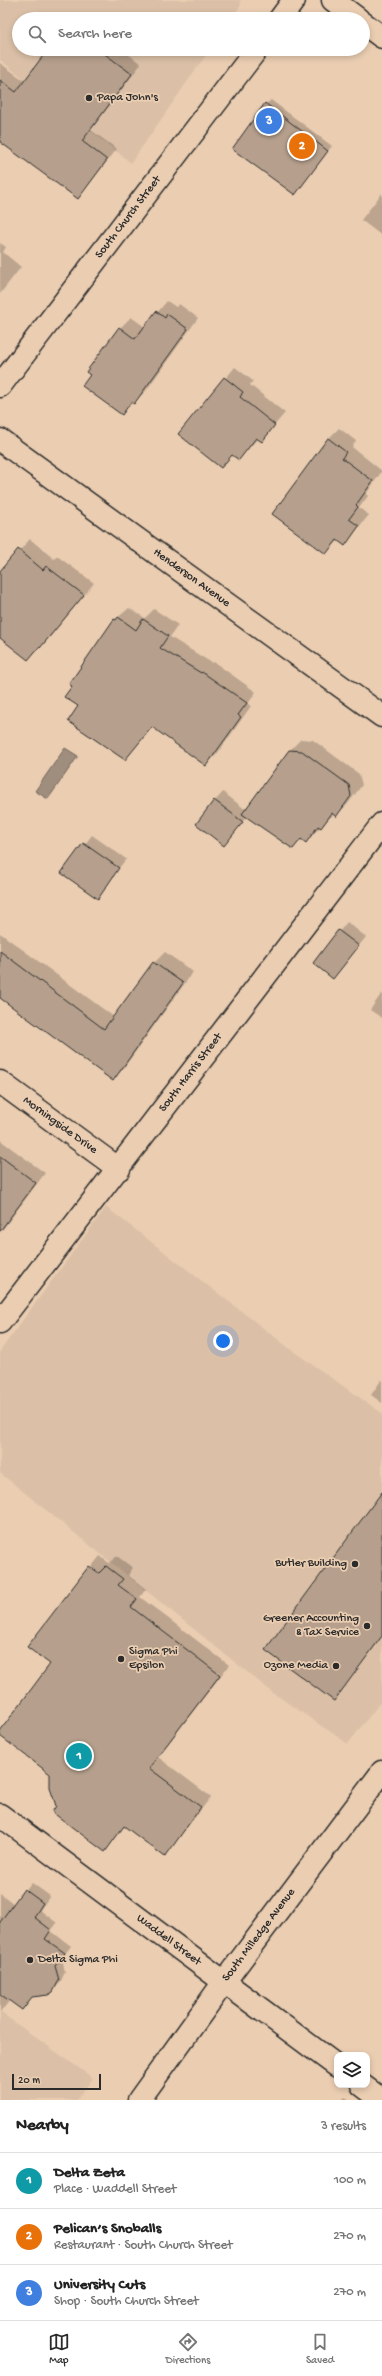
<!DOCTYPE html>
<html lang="en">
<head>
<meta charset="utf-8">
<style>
  body { margin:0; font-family:"Gochi Hand",sans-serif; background:#f2f2f2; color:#222 }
  .controls { position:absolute; right:12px; bottom:12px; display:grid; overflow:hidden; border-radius:8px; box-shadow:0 2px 6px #0003 }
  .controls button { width:36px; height:36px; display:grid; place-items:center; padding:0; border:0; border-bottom:1px solid #e0e0e0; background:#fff; color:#222; font:20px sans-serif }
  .scale { position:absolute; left:12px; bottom:10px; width:89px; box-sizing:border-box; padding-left:4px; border:2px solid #2b2b2b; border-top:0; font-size:11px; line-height:14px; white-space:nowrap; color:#2b2b2b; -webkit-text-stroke:3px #ebceb2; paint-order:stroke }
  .you { position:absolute; left:223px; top:1341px; width:14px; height:14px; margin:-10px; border:3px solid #fff; border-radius:50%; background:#1a73e8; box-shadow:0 0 0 6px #1a73e833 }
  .badge { display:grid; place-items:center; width:26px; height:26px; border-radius:50%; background:#2b2b2b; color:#fff; font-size:13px; font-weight:700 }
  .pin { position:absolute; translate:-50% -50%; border:2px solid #fff; box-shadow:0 1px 4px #0006 }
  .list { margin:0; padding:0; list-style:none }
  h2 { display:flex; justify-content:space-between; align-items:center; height:52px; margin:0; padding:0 16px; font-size:17px }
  h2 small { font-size:13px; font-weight:400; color:#767676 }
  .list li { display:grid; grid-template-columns:26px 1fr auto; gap:12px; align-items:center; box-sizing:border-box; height:56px; padding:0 16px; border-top:1px solid #e0e0e0 }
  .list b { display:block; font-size:15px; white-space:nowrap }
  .list p { margin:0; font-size:13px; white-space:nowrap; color:#767676 }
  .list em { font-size:13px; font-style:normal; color:#767676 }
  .icon { flex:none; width:22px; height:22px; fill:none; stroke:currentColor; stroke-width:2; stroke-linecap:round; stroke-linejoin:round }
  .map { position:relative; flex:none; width:382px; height:2100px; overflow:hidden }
  .search { position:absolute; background:#fff; box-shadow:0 2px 6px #0003; left:12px; right:12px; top:12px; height:44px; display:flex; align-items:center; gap:10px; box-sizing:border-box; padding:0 14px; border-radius:22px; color:#767676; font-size:15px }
  .sheet { height:220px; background:#fff }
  nav { display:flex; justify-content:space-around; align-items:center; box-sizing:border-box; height:56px; border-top:1px solid #e0e0e0; background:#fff; font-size:11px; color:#767676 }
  nav a { display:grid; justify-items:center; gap:2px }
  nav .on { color:#2b2b2b }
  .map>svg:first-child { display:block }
</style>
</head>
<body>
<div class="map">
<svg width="382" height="2100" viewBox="0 0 382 2100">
  <rect width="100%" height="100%" fill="#ebceb2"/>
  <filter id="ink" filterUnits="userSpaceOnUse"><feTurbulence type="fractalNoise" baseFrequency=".025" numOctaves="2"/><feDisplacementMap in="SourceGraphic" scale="8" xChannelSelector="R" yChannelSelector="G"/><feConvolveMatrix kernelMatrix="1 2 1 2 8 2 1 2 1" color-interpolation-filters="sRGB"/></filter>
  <g filter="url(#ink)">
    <!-- built -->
    <path fill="#dbc0a7" d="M0,0H240L241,5L231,19H19V49H210L131,163L0,60Z
      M106,1207L293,1351L382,1413V1700L348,1744L273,1693L0,1473V1351Z
      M0,2012L93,2078L77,2100H0Z"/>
    <!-- water -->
    <path fill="#9f8d7d" stroke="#71665c" d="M65,748L78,756L48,799L35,791Z"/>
    <!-- shadow -->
    <path fill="#0003" d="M77,15L82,19H73Z
      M49,49H122L141,64L91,130L117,149L78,198L0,140V63L25,81Z
      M271,100L332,146L295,194L266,104Z
      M382,193V236L361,220Z
      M0,243L6,247L3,252L21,267L0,294Z
      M167,301L176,307L179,304L198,318L145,392L121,413L88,372L120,328L131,317L145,327Z
      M235,367L253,381L250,385L285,413L261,441L258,438L239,459L233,454L221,467L180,434Z
      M339,428L356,441L352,447L382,471L366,494L368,496L359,508L369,515L345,544L339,540L326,553L328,439Z
      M30,539L54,559L57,556L94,583L51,636L28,659L0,637V573Z
      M129,608L145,618L154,609L178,625L170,637L212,663L214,662L256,692L248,704L251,706L217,754L206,765L153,726L124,758L79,706L115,620Z
      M301,739L313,740L359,774L362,785L347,805L336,815L334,814L306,841L302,839L293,848L247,816L224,844L215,801L223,792L246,810L290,750Z
      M92,835L126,859L97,897L63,873Z
      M347,922L366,937L333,978L314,963Z
      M0,933L114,1017L154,963L165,952L193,972L123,1069L113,1080L0,997Z
      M382,993V1018L370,1010Z
      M0,1140L45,1173L0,1233Z
      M382,1379V1403L371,1395Z
      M382,1494V1637L334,1700Z
      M100,1556L109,1563L117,1556L133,1568L128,1575L146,1589L140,1597L229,1665L158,1757L211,1797L165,1855L125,1826L105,1850L57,1806L51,1773L0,1735V1732L51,1664L28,1647Z
      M32,1883L50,1896L40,1910L57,1923L51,1931L71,1946L62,1958L65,1972L60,1983L52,1991L33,1996L22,2009L10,2000L0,2013V1893L14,1904Z
      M345,2097L350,2100H342Z"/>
    <!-- building -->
    <path fill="#b6a08d" stroke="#2b2b2b" d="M48,49H98L132,74L82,141L107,160L78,199L0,142V80L16,92Z
      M265,103L328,151L295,195L232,149Z
      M156,311L165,318L167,314L188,329L134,404L131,402L122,415L82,386L90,375L86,372L119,327L135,339Z
      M224,377L243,392L240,397L275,425L262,442L256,438L239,460L232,455L221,468L178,434Z
      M328,438L346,452L342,458L373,481L356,505L358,507L349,519L359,526L345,546L337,540L326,554L272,514Z
      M18,549L43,570L46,566L84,595L40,648L39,647L28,660L0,638V571Z
      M118,617L136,630L143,619L168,636L160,648L201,673L202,672L247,703L238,715L241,717L206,766L152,727L125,760L68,721L78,706L64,697L72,686L69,684L114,619L116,620Z
      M289,750L302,751L349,785L351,796L336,817L332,813L321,828L318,826L306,843L301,839L293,849L242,814Z
      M214,800L243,822L224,846L196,824Z
      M83,843L119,868L98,899L61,873Z
      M338,930L359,946L333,979L313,963Z
      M0,951L104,1029L153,962L183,983L113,1081L0,998Z
      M0,1156L36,1183L0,1231Z
      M382,1492V1636L334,1701L265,1650Z
      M89,1566L99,1573L106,1566L123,1579L118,1585L137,1599L131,1607L220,1675L149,1768L201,1807L165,1857L124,1826L105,1852L52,1812L56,1806L50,1788V1774L0,1736V1731L50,1664L27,1647Z
      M24,1889L43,1903L34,1917L51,1930L45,1939L65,1953L55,1966L59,1980L53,1992L48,1995L32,1997L22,2010L0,1994V1922Z"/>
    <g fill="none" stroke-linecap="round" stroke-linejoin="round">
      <!-- street casing -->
      <g stroke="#2b2b2b" stroke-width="25">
        <g id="street">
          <path d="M280,19L294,0"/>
          <path id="s1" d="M0,386L257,49"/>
          <path id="s2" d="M0,440L382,716"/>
          <path id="s3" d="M0,1082L119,1169"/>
          <path id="s4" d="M0,1322L382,824"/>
          <path id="s5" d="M0,1815L337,2066"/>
          <path d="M362,2085L382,2100"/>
        </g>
      </g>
      <!-- secondary casing -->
      <g stroke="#2b2b2b" stroke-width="25">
        <g id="secondary">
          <path d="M333,0L358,19"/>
          <path d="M363,23L382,37"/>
          <path id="s6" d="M139,2100L224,1982L382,1772"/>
        </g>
      </g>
      <!-- street -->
      <use href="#street" stroke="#ebceb2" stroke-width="22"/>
      <!-- secondary -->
      <use href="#secondary" stroke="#ebceb2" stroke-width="22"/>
    </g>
  </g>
  <!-- markers -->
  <g fill="#2b2b2b" stroke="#ebceb2" stroke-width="1.5">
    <circle cx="89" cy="98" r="4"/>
    <circle cx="355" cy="1564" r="4"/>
    <circle cx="367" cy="1626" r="4"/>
    <circle cx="121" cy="1659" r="4"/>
    <circle cx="336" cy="1666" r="4"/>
    <circle cx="30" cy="1960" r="4"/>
  </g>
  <g text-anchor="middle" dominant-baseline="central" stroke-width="3.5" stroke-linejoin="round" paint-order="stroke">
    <!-- poi labels -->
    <g font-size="12" fill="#2b2b2b" stroke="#ebceb2" text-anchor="start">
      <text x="97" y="98">Papa John's</text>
      <text x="347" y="1564" text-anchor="end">Butler Building</text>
      <text x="359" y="1619" text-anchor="end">Greener Accounting<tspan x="359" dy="14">&amp; Tax Service</tspan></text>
      <text x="129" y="1652">Sigma Phi<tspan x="129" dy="14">Epsilon</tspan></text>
      <text x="328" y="1666" text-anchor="end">Ozone Media</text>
      <text x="38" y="1960">Delta Sigma Phi</text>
    </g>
    <!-- street labels -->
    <g font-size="12" fill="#2b2b2b" stroke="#ebceb2">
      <text stroke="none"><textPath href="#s1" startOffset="212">South Church Street</textPath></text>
      <text stroke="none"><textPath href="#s2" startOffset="236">Henderson Avenue</textPath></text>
      <text stroke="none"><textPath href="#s4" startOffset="314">South Harris Street</textPath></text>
      <text stroke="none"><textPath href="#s3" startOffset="74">Morningside Drive</textPath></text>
      <text stroke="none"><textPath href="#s6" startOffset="204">South Milledge Avenue</textPath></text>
      <text stroke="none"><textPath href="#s5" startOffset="210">Waddell Street</textPath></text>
    </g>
  </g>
</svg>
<div class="controls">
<button><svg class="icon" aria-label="layers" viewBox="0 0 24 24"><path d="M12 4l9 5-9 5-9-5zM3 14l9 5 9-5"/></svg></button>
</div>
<div class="scale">20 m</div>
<div class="you"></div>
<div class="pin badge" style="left:79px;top:1756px;background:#0f9aa8">1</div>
<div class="pin badge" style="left:302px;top:146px;background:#e8710a">2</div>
<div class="pin badge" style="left:269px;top:121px;background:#3f7fe0">3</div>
<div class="search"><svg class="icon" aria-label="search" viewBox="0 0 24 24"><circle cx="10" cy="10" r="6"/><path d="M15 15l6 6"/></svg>Search here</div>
</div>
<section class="sheet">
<h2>Nearby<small>3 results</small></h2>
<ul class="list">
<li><span class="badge" style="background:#0f9aa8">1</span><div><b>Delta Zeta</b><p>Place · Waddell Street</p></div><em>100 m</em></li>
<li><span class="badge" style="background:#e8710a">2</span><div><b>Pelican’s Snoballs</b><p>Restaurant · South Church Street</p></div><em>270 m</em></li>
<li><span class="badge" style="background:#3f7fe0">3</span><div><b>University Cuts</b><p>Shop · South Church Street</p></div><em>270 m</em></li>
</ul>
</section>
<nav>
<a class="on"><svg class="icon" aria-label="map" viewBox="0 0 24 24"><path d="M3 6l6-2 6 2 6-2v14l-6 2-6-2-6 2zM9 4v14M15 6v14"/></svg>Map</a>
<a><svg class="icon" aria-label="directions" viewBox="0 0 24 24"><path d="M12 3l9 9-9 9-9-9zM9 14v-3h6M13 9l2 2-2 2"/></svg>Directions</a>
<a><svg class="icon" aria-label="saved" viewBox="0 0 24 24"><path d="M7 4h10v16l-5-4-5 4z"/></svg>Saved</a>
</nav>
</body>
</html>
